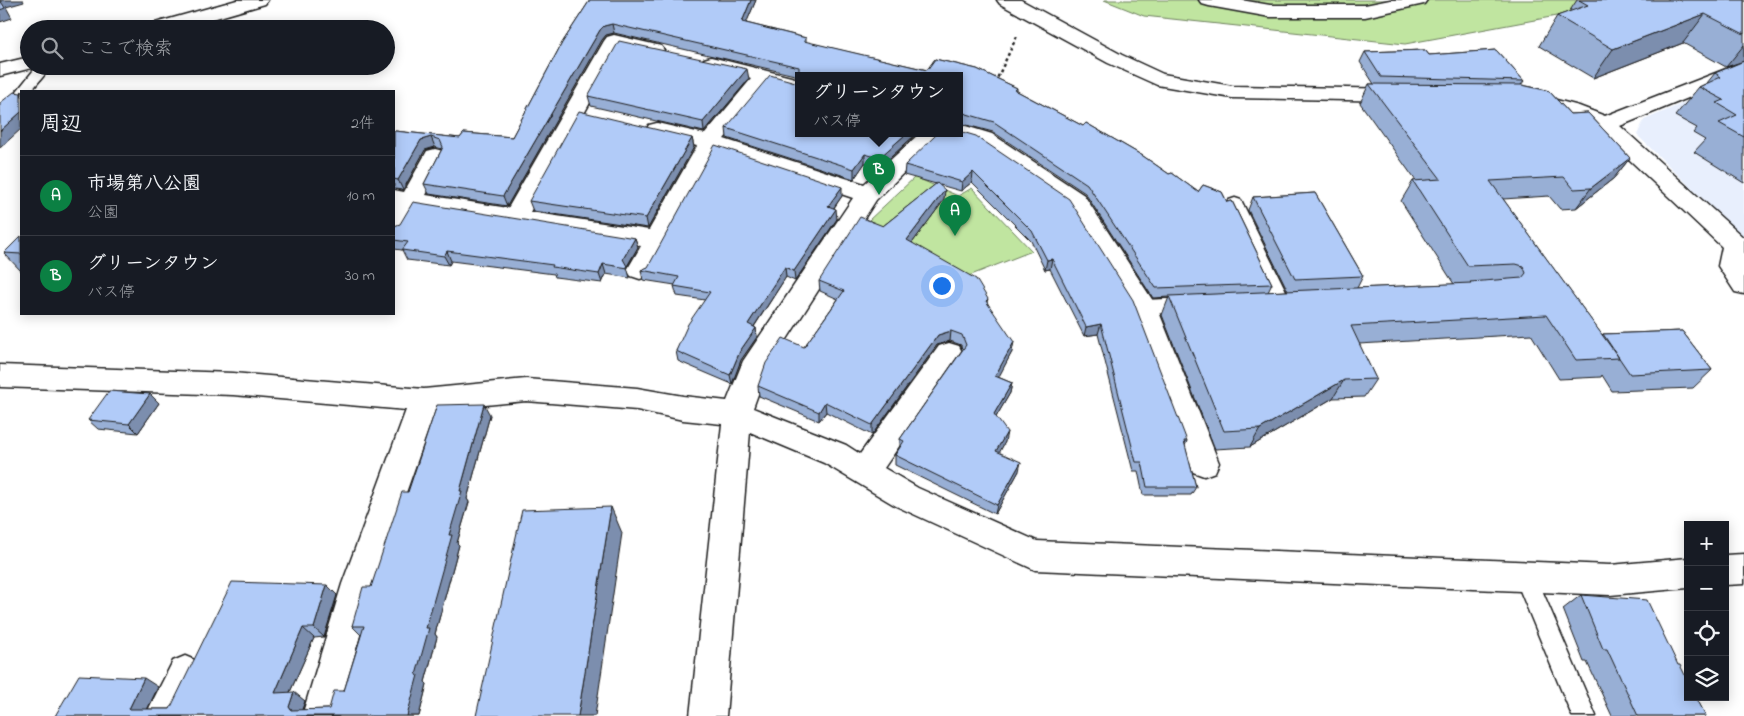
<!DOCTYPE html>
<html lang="ja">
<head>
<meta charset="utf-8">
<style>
  body { margin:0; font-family:"Indie Flower","Klee One",sans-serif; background:#20242c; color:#f1f3f6 }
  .controls { position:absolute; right:15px; bottom:15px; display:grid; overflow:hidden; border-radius:0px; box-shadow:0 2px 12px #0003 }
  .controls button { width:45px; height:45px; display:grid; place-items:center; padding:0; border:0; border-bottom:1px solid #363941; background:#171b24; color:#f1f3f6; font:25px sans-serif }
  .you { position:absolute; left:941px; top:285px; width:18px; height:18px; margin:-12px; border:4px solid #fff; border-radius:50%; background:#1a73e8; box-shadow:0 0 0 8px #1a73e833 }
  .badge { display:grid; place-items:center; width:32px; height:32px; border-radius:50%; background:#0b8043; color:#fff; font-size:16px; font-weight:700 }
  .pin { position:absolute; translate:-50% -41px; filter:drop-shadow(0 1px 2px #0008) }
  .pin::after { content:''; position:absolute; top:26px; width:18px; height:15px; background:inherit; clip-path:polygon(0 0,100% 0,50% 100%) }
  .popup { position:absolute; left:795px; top:72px; width:168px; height:65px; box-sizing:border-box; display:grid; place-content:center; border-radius:0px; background:#171b24; filter:drop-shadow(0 1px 4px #0005); font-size:16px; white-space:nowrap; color:#9ea1a6 }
  .popup b { font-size:19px; color:#f1f3f6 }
  .popup::after { content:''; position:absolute; left:50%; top:100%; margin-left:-10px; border:10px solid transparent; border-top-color:#171b24 }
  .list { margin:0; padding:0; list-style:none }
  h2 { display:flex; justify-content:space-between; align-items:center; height:65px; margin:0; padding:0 20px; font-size:21px }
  h2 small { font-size:16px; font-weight:400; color:#9ea1a6 }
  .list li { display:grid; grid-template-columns:32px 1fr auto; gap:15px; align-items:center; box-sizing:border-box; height:80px; padding:0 20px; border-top:1px solid #363941 }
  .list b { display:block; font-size:19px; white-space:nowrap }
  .list p { margin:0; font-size:16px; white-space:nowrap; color:#9ea1a6 }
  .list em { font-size:16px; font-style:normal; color:#9ea1a6 }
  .icon { flex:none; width:28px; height:28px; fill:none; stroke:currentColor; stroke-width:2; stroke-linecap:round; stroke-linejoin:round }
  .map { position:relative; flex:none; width:1744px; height:716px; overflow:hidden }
  .search { position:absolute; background:#171b24; box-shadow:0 2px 12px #0003; left:20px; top:20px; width:375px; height:55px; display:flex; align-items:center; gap:12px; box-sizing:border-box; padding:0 18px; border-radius:28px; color:#9ea1a6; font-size:19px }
  .panel { position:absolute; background:#171b24; box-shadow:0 2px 12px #0003; left:20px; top:90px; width:375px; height:225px; border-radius:0px }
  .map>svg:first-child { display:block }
</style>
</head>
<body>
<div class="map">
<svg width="1744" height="716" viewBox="0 0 1744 716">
  <rect width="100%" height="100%" fill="#fff"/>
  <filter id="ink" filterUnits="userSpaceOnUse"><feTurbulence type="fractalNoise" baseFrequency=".02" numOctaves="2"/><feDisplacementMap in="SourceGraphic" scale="10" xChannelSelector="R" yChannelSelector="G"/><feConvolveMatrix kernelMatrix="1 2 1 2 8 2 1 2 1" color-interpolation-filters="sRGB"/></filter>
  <g filter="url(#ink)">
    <!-- built -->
    <path fill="#e8effd" d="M1744,77V239L1637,135L1644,120Z"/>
    <!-- green -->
    <path fill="#c0e5a0" stroke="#6e805e" d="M1104,0H1625L1605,7L1405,44L1144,16Z
      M915,177L958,196L972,188L1032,251L961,279L869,220Z"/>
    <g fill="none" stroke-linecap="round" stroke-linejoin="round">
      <!-- service casing -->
      <g stroke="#1c1c1c" stroke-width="3">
        <path id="service" d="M37,66H52L31,91H21V95L19,94L17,91Z
          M1235,198L1241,200L1243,204L1291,301L1288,306L1282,308L1276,306L1273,301L1227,204L1229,200Z
          M1190,298L1196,300L1199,305L1196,310L1190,312L1144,314L1138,312L1135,307L1138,302L1144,300Z
          M1525,566L1533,569L1596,716H1572L1514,576L1517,569Z"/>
      </g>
      <!-- minor casing -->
      <g stroke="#1c1c1c" stroke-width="3">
        <path id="minor" d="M237,0H268L265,4L178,29H145L148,25Z
          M997,0H1021L1122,55L1163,74L1232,86L1400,89L1408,90L1411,95L1408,100L1400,101L1232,98L1157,85L1108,63L1000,4Z
          M1199,0H1241L1270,5H1365L1390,0H1427L1424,4L1365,17H1270L1209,6L1202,4Z
          M614,35L661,46L664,50L661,54L654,56L620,48L530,212L649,230L697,146L649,135L646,130L649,125L657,123L705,134L751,79L704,67L701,63L704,59L711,57L799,79V91L770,84L724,139L864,184L919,134H943L876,200L766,372L753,408L846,445L860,454L939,346L949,343L959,346L963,354L884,468L918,488L1037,541L1610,565L1688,558V588L1610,595L1035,570L896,506L824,463L750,432L726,716H690L722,424L683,420L637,410L526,401L435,410L374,584L338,716H302L342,584L406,410L233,395L0,387V365L233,373L424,389L526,379L637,388L683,396L727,401L743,361L853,198L716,152L649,276L640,279L631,276L627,270L641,246L417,210L403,233L394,235V190L404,192L427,151L435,149L443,151L446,156L426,195L508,208L604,41L607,37Z
          M29,57V66L36,67L0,76V64Z
          M1744,62V75L1620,126L1744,238V294L1735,292L1718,266L1722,247L1597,129L1563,116L1522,105L1519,100L1522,95L1530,93L1579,106L1605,116Z
          M959,124L992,134L1084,195L1157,307L1219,463L1215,472L1204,476L1193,472L1132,309L1068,207L976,144L951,136L950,134H959Z
          M1744,554V584L1725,585V555Z
          M185,656L197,661L202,673L182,716H145L173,661Z"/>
      </g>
      <!-- path -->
      <path stroke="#1c1c1c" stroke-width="2.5" stroke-dasharray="3 3" stroke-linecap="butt" d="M995,83L1017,36"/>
      <!-- service -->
      <use href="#service" fill="#fff" fill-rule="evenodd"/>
      <!-- minor -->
      <use href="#minor" fill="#fff" fill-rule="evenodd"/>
    </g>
    <!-- wall -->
    <path fill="#98afd5" stroke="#1c1c1c" d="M590,0H756L746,23L806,38V42L927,70L935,59L977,69L1017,88V91L1083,126L1086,123L1143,156L1169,174L1172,173L1198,192L1203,185L1222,192L1227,202L1232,201L1272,284L1268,292L1288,291L1248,210L1253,197L1315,193L1363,276L1357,288L1454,284L1401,201L1413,181H1416L1360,103L1369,84H1374L1360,62L1365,52L1425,50L1429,55L1496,50L1524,81L1521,85L1543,89L1549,91L1570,114L1588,113L1630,158L1614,178L1576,208L1560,209L1549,196L1503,199L1602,335L1603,334L1682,331L1712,370L1693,388L1612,391L1602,375L1601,377L1559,379L1531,334L1359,344L1376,379L1364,397L1333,398L1250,447L1215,449L1162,315L1169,297L1153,298L1085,193L993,132L959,123V76H799L614,33L606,35L602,40L507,206L429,194L424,184L442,149L435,147L425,150L403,190L394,189V132L395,131L460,138L464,133L512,137L562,43Z
      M1577,0H1744V183L1694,152L1705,140L1693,133L1697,128L1675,116L1699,87L1707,83L1715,73L1743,61L1726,67L1683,43L1593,78L1539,46L1557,16L1569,12Z
      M749,79L704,132L591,106L588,96Z
      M726,128L799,134H916L879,168L865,163L854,179L727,138Z
      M959,131L1187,441L1185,446L1196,487L1191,495H1143L1138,471H1133L1098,334L1084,336L1050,269L1045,270L1031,241L972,182L961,191L940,185L944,200L912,243L988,299L987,302L1012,352L998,377L1012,383L1010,393L996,417L1005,442L999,452L1019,471L995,514L895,465V455L900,448V439L962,350L961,345L950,341L937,345L872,435L826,412L819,421L759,396L758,386L804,347L838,299L820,291L819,281L883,226L936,184L904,175L905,165Z
      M692,138L694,147L648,228L533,211L529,201Z
      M842,196L834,208L837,219L795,281L786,277L754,327L756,328L757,337L741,360L732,384L678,361L676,351L705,300L677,296L674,286L675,285L643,280L641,270Z
      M394,226L635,238L638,247L627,267L630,278L606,274L602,283L555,277L554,274L451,261L449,265L407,260L402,250L394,249Z
      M21,236V271L4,253Z
      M159,403L138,433L98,429L88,420Z
      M490,415L467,499L469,502L457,543L459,545L435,634L437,637L425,682L427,684L419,716H55L158,687L148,709H170L337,595L324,637L314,638L290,692L305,701L302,710L329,709L344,691L361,635L352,626L371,587L408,492Z
      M1581,595L1678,665L1706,716H1612L1587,662H1584L1563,609Z"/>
    <!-- shaded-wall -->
    <path fill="#7c8eae" stroke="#1c1c1c" d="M0,0H23L24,2L6,7L12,18L0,22Z
      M751,0H756L743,31L742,22Z
      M1705,14L1683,43L1593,78L1613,49Z
      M612,24L614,33L606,35L602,40L507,206L503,196L600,30L604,26Z
      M1744,45V61L1726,67Z
      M747,69L749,79L704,132L703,122Z
      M21,112V129L0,148V131Z
      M960,112V122L959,123V114Z
      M906,134H916L879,168V158Z
      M431,137L435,147L425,150L403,190L398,180L421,140Z
      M692,138L694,147L648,228L646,218Z
      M865,154V163L854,179V169Z
      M1630,158L1614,178L1576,208L1591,188Z
      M973,172L972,182L961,191L962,182Z
      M842,187V196L828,216V206Z
      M945,190L944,200L907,250V240Z
      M836,209L837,219L795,281L794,271Z
      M635,238L638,247L626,268L623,259Z
      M447,251L451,261L449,265L444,256Z
      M1052,259L1050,269L1045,270L1047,260Z
      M603,264L606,274L602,283L599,274Z
      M785,267L786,277L749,334L748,324Z
      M1101,324L1098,334L1084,336L1086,327Z
      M756,328L757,337L741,360L732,384L730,375L740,351Z
      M951,331L950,341L937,345L872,435V425L938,335Z
      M1014,342L1012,352L994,386L995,376Z
      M1344,380L1333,398L1250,447L1260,429Z
      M1012,383L1010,393L992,424L994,414Z
      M150,394L159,403L138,433L129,424Z
      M825,402L826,412L819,421V412Z
      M484,404L490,415L467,499L469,502L457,543L459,545L435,634L437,637L425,682L427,684L419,716H407L426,628L460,491Z
      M1007,432L1005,442L995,461L996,451Z
      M1021,462L1019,471L995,514L997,505Z
      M611,507L622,533L595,716H578Z
      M327,585L337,595L324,637L314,628Z
      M303,628L314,638L286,701L275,693Z
      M144,678L158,687L144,716L129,709Z
      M294,692L305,701L300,715L291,710L289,707Z"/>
    <!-- building -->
    <path fill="#b1cbf8" stroke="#1c1c1c" d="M0,0L5,8L0,10Z
      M590,0H751L742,22L806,38L804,41L927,70L935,59L977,69L1017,88L1015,90L1083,126L1086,123L1143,156L1169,174L1172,173L1198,192L1203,185L1222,192L1227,202L1232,201L1272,284L1156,288L1087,184L994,122L960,112L959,114V76H799V67L612,24L604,26L600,30L503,196L424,184L443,147L440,140L431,137L421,140L398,180L394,179V132L395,131L460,138L464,133L512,137L562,43Z
      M1579,0H1744V34L1705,14L1613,49L1557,16L1588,5Z
      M619,41L747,69L703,122L588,96Z
      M1425,50L1429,55L1496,50L1524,81L1381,77L1365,52Z
      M1744,61V137L1719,123L1737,115L1717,103L1724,100L1699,87L1721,77L1715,73Z
      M770,75L799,83V134H906L879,158L865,154L854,169L726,128Z
      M1369,84L1522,85L1549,91L1570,114L1588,113L1630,158L1591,188L1574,189L1564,177L1490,181L1619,358L1576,360L1546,315L1351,326L1376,379L1344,380L1260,429L1224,431L1169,296L1471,283L1470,282L1522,278L1526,273L1523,266L1516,264L1468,266L1413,181L1441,179Z
      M14,92L21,93V112L0,131V103Z
      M579,111L692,138L646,218L529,201Z
      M959,131L976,136L1069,199L1133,300L1187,441H1184L1196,487H1147L1142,462H1136L1101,324L1086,327L1052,259L1047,260L1032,231L973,172L962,182L905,165L937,134H959Z
      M715,145L842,187L828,206L836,209L794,271L785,267L748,324L756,328L740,351L730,375L676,351L688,324L710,292L674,286L679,277L641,270L648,267Z
      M937,183L945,190L907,240L976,279L988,299L986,301L1014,342L995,376L1012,383L994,414L1007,432L996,451L1021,462L997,505L895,455L904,441L900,439L966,345L962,335L951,331L938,335L872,425L825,402L819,412L758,386L766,363L783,338L804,347L844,291L819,281L860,217L883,226Z
      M1315,193L1363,276L1295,279L1253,197Z
      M413,202L635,238L623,259L628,268L603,264L599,274L552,267L553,265L447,251L444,256L402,250L408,242L394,240V226L400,224Z
      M21,236V254L4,253Z
      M1682,331L1712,370L1630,374L1603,334Z
      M109,391L150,394L129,424L88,420Z
      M484,404L460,491H462L449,535H452L426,628H429L416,675H418L407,716H55L79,675L144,678L129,709H170L232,582L327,585L314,628H303L275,693L294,692L289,707L291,710L329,709L334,691H344L364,626H352L363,587H371L402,492H408L437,405Z
      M611,507L578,716H476L522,510Z
      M1581,595L1647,600L1678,665H1680L1688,681V697H1696L1706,716H1638L1607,649H1603Z"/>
  </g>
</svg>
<div class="controls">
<button>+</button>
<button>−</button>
<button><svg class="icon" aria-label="locate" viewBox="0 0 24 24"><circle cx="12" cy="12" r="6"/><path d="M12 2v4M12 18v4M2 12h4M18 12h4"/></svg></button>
<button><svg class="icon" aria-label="layers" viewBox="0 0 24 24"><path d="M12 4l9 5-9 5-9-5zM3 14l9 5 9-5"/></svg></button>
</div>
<div class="you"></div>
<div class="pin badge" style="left:955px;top:236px">A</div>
<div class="pin badge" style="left:879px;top:195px">B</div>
<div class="popup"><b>グリーンタウン</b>バス停</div>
<div class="search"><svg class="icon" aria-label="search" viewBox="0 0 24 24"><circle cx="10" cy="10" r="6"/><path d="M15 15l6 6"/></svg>ここで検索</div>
<section class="panel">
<h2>周辺<small>2件</small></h2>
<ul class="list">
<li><span class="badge">A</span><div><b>市場第八公園</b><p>公園</p></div><em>10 m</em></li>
<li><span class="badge">B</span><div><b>グリーンタウン</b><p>バス停</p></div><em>30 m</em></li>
</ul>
</section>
</div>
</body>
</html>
